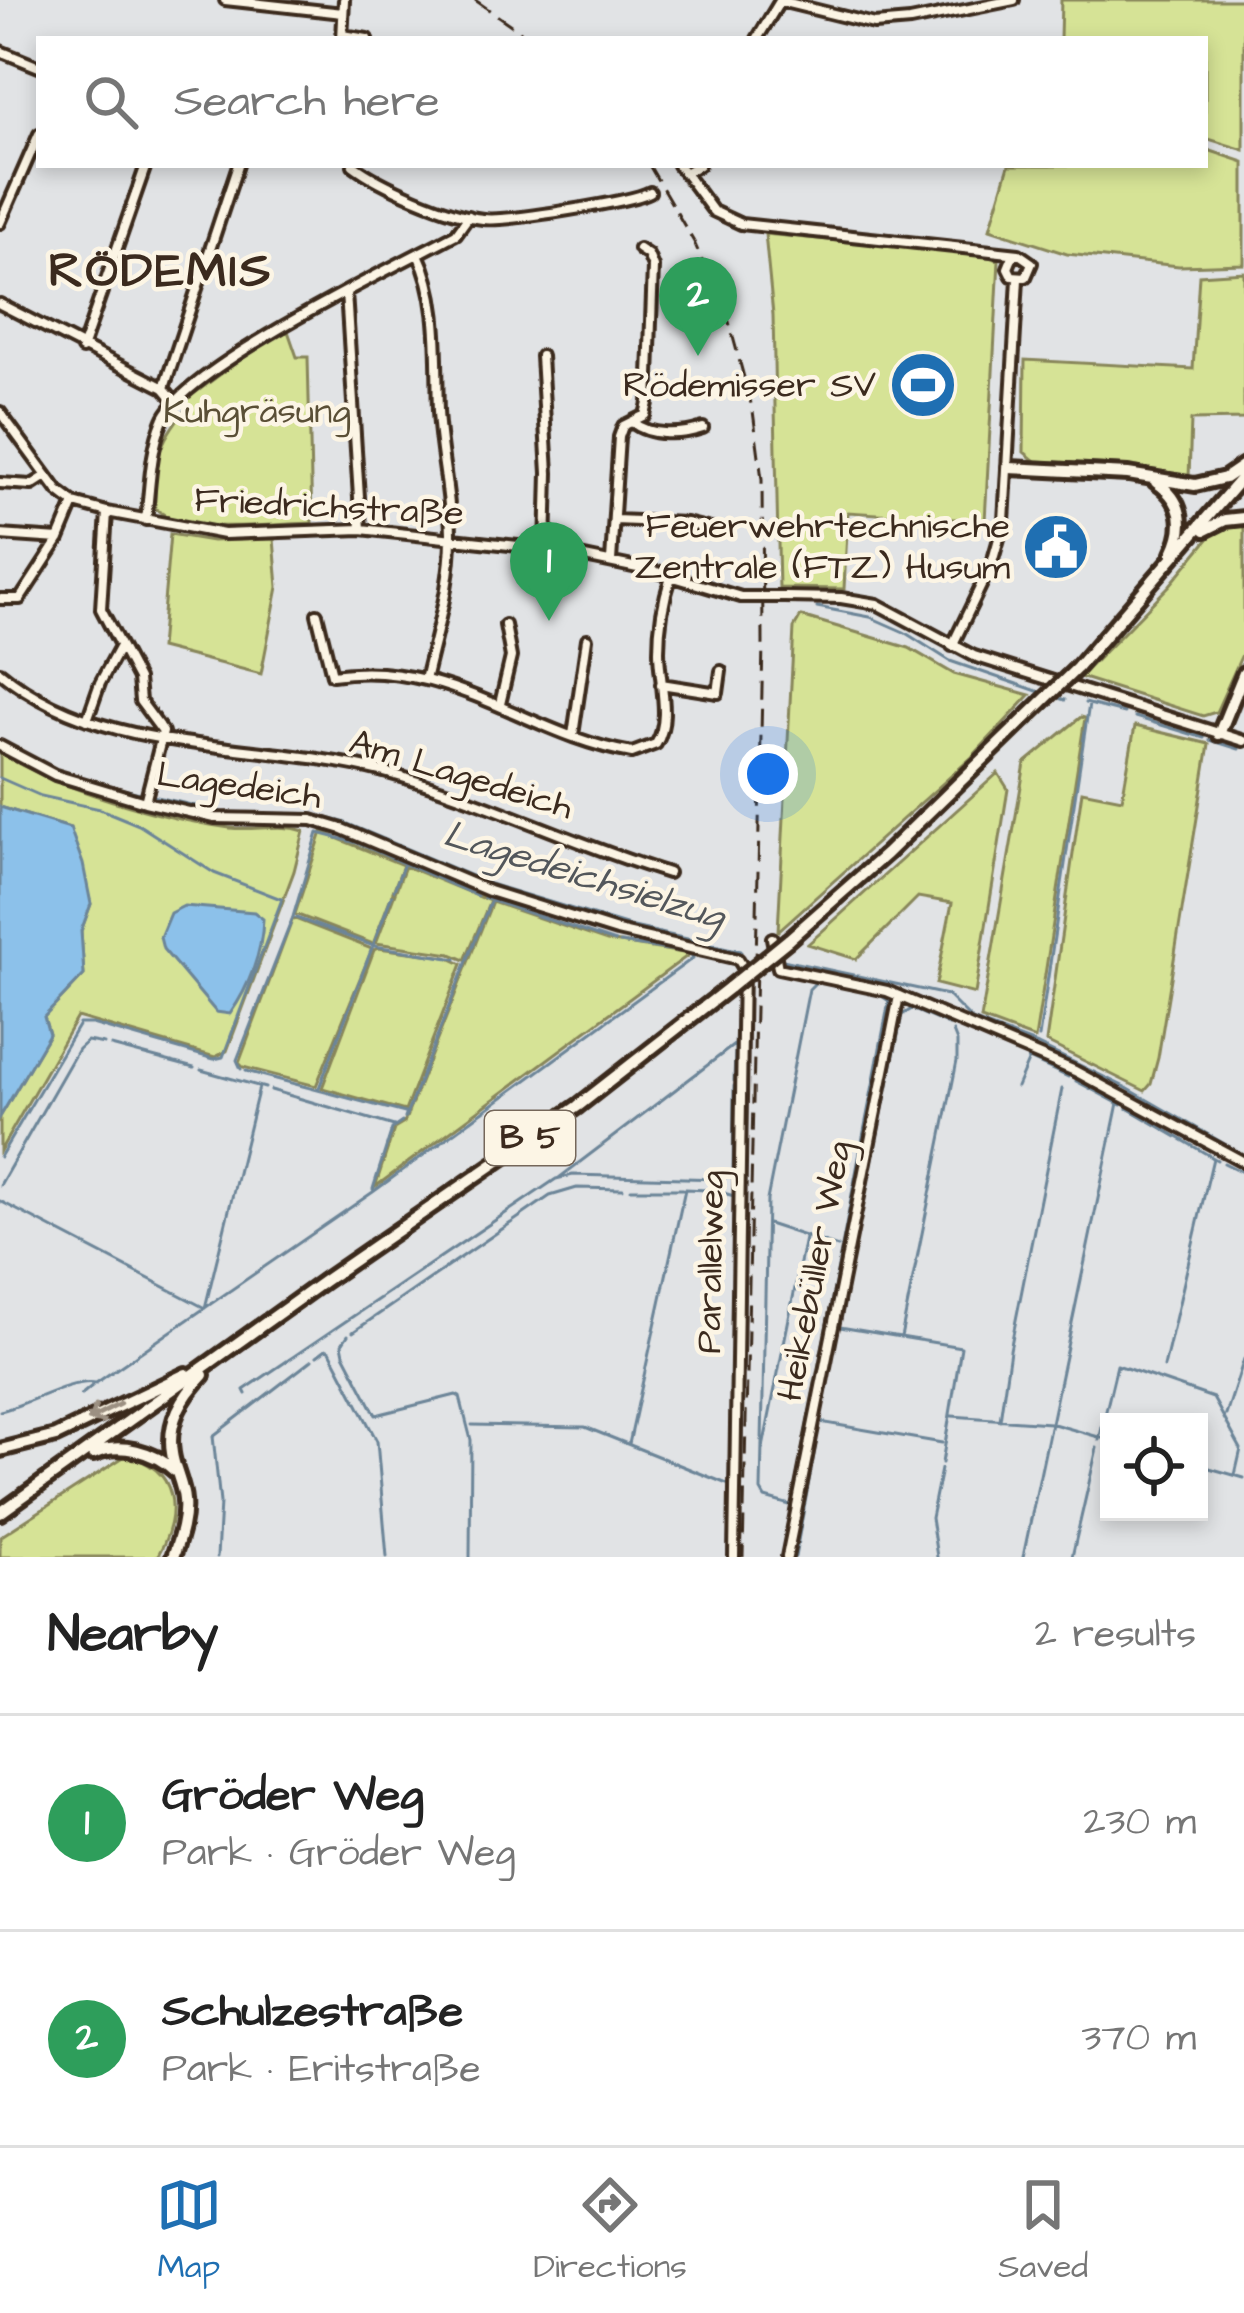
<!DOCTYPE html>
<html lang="en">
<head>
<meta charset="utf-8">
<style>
  body { margin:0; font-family:"Architects Daughter",sans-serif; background:#f2f2f2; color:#222 }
  .controls { position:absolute; right:36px; bottom:36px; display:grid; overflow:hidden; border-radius:0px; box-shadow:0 6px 18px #0003 }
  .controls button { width:108px; height:108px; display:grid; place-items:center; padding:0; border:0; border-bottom:3px solid #e0e0e0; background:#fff; color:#222; font:60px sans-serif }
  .you { position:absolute; left:768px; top:774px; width:42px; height:42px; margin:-30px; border:9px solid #fff; border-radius:50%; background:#1a73e8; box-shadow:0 0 0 18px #1a73e833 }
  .badge { display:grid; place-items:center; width:78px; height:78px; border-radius:50%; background:#1f6fb2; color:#fff; font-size:39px; font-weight:700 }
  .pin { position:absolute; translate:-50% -99px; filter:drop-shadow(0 3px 6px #0008) }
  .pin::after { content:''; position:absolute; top:63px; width:42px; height:36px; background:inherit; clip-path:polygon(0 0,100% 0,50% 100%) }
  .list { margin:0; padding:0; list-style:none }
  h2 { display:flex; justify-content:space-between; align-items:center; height:156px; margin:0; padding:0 48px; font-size:51px }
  h2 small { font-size:39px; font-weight:400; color:#767676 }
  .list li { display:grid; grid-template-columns:78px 1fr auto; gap:36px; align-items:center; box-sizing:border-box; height:216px; padding:0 48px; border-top:3px solid #e0e0e0 }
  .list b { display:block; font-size:45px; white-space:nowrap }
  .list p { margin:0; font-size:39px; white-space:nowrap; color:#767676 }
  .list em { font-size:39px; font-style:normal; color:#767676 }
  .icon { flex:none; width:66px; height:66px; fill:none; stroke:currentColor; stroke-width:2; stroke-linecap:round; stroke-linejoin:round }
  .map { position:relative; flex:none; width:1244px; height:1557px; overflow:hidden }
  .search { position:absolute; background:#fff; box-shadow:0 6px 18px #0003; left:36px; right:36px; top:36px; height:132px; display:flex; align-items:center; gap:30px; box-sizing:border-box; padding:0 42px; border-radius:0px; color:#767676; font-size:45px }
  .sheet { height:588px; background:#fff }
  nav { display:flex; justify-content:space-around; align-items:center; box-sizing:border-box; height:168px; border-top:3px solid #e0e0e0; background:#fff; font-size:33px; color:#767676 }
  nav a { display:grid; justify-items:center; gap:6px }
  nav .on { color:#1f6fb2 }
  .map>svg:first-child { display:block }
</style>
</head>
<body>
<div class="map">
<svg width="1244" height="1557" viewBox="0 0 1244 1557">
  <rect width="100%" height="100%" fill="#e1e3e5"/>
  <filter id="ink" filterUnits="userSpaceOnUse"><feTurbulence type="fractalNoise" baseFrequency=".00833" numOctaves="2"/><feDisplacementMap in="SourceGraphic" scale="24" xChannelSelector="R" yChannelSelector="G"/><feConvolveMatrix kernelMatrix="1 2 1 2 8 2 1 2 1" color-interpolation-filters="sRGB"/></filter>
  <g filter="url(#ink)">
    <!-- green -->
    <path fill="#d6e396" stroke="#88865a" stroke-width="3" d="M1061,0H1244V150L1205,138V39H1060Z
      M1205,149L1244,162V264L1179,266L1067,254L990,229L1009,165H1205Z
      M765,234L979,254L999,260L985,521L848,512L844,589L779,588L773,315Z
      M1244,272V419L1191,420L1189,478L1133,466L1035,461L1024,452L1025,360L1193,369L1199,275Z
      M288,331L297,357H308L312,523C272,524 184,536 155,508C155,462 156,444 186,409L184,401L259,346Z
      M1244,525V650L1216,712L1203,716L1080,677L1170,585L1213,533L1226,526Z
      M170,534L212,541L274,539L278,587L261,674L160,648Z
      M801,616L909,648L954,674L1030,695L972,757L778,931L794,628Z
      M1081,717L1085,718L1035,1039L981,1019L1025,763Z
      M1135,726L1209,744L1158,1058L1151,1084L1145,1091L1046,1042L1082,791L1122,799Z
      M0,753C58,789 162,819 230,828C254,831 282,823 304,831L294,871L227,1051L215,1057L77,1017L0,1151V1117L49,1034L44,1017L84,975L81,931L91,904L70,828L0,807Z
      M998,773L1008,789L975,994L936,984L952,903L918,897L856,959L808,944Z
      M322,832L403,865L373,944L295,914Z
      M405,866L490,901L465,960L451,954L376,943Z
      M492,902L607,941L690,954L375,1187L394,1129L404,1123Z
      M293,918L372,949L316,1086L243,1067L239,1063Z
      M378,948L447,957L462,964L405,1111L322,1088L374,950Z
      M125,1456C179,1467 182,1514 157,1557H0V1537Z"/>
    <!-- water -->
    <path fill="#8cc1ea" stroke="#6c8598" stroke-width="3" d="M0,807L70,828L83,864L91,904L81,931L84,975L44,1017L49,1034L0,1117Z
      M184,906L254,912L263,919C262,953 249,987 230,1014L216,1012L163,949L160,937L170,913Z"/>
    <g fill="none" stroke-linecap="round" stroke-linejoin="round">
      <!-- stream -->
      <path stroke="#6c8598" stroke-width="3" d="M817,607L870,617L904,632L950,661L1043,693
        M1052,696L1065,700
        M1085,703L1124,713
        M1135,717L1204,738
        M1210,740L1239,749
        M0,778L41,796L100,809L139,825L214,873L281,899
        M80,779L234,815
        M249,815L312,814L343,822L490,884L629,926L741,951
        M394,890L403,866
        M484,898L615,942
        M296,918L374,946L456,959
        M778,959L947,995L972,1020L1038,1045L1125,1087L1244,1155
        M823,983L879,994L889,1001L830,1309
        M1039,1037L1089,704
        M111,1046L194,1068
        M241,1069L237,1060L293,917L318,833L357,843L477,896
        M201,1070L265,1088
        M246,1071L405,1113
        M734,1081L736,1020
        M1076,1081L1121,1105
        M1017,1087L1029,1059L1068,1077
        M319,1088L392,895
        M271,1090L394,1126
        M1127,1108L1217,1160
        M405,1118L491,900
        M0,1157L79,1024H92L214,1059L223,1057L282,899
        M1224,1163L1244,1173
        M559,1178L734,1045
        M0,1185L78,1049L87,1041L104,1044
        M373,1189L392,1129L402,1122
        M631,1189H683
        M713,1190L734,1196L728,1557
        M0,1201L205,1308L259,1087
        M768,1224L838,1247
        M840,1327L961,1347L942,1463
        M838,1330L902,1015L912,1009L949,1025
        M353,1332L550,1196L577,1188L623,1189
        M348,1335L342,1344L344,1354L376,1415L456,1395L460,1397L471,1440L470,1557
        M901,1337L957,1061V1042L953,1032
        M317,1356L326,1349L330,1351L377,1441L387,1557
        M1164,1367L1213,1158
        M246,1394L244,1390L556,1179L573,1175L721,1179L733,1174L734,1086
        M81,1395L93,1385
        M0,1411C30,1404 69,1379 96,1383L373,1192L693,958L690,953L620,943
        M1226,1415L1244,1359
        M952,1416L1050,1423L1109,1440
        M1000,1420L1010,1350L1062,1089
        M820,1422L942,1443
        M472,1425L585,1427L727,1484
        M817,1437L837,1336
        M1099,1440L1117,1365L1213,1398L1241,1449L1235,1475
        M629,1444L685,1189L708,1190
        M763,1448L805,1238
        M1199,1465L1244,1478
        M790,1505L765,1498L761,1491L767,1200L809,989L816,982
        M217,1557L220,1503L213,1436L312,1360
        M781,1557L829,1314
        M795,1557L816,1443
        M937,1557L931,1518L941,1469
        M1023,1557L1118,1103
        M1072,1557L1097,1448"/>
      <!-- minor casing -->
      <g stroke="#3b2a1e" stroke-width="16">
        <path id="minor" d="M225,0L343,13
          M780,1L874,24L910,21L1014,0
          M343,35L367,39
          M342,39L344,0
          M563,39H564
          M757,39L780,1
          M0,51L39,67
          M353,165C381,186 448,215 483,219C504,222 631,202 650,192
          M678,165L685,173L699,165
          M685,173L713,211L741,224L1019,254L1032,263L1026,277L1012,276L1008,268L1013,256
          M0,223L39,134
          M418,254C441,301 436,361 438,411C440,452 450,491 451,532C452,582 436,632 425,680
          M346,292L361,529
          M0,304L164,388L174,400
          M82,349L146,165
          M541,356L548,473L546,549
          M164,388L238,165
          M0,412L58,491L74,503L107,512L224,534L361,529L546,549L657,572L741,597
          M632,422C650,437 682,435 703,428
          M0,483L32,485L46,476
          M107,512L101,609L138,679L140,701L163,732L145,802
          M146,520C150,488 150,450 163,420C184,368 398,265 456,234L469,216
          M615,520L686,523L715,530
          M0,535L59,539
          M611,561L619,437L623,426L645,415L648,403L653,267L648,255L639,249
          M785,597L841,598L877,604L974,656L1244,741
          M0,599H20L59,539L74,503
          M317,614L332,675C449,657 528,736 632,753L656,744C672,720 659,680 659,651C659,626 663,601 671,577
          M952,646L992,563L1004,521L1018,279
          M0,672C105,759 259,739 384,772C482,798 572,844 668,873
          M661,684L718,693L721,671
          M500,704L511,657L505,625
          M87,720L100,683L119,648
          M573,735L587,639
          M0,746L55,775L145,802L215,818L312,820L342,829L489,891L617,931L738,959L743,967L734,1557
          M772,938L778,968L887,991L1075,1071L1244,1162
          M787,1557L899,996"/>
      </g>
      <!-- highway casing -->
      <g stroke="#3b2a1e" stroke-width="20">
        <path id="highway" d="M1009,468L1128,474L1195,485L1225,478L1244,465
          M1156,482C1183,500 1187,525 1173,553
          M1205,530L1225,520L1244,518
          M1077,668L1244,475
          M1219,734L1244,673
          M788,940L886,854L1042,702
          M0,1450L56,1436L186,1374
          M93,1454C119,1441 155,1452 175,1471
          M0,1513L324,1281L578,1106L730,987
          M173,1557C179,1539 186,1520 184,1500C183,1484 174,1469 172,1453C167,1422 182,1397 203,1375"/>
      </g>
      <!-- minor -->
      <use href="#minor" stroke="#fcf5e5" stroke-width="8"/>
      <!-- highway -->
      <use href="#highway" stroke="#fcf5e5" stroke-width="10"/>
      <!-- rail -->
      <path stroke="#3b2a1e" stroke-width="3" stroke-dasharray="18 9" stroke-linecap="butt" d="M475,0L531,39
        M649,165L694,242L729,322L753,411L762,479L763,643L743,1557"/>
      <!-- minor-bridge casing -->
      <g stroke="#3b2a1e" stroke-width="16" stroke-linecap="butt">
        <path id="minor-bridge" d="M741,597H785"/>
      </g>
      <!-- highway-bridge casing -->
      <g stroke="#3b2a1e" stroke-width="20" stroke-linecap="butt">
        <path id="highway-bridge" d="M1042,702L1077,668
          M730,987L788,940"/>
      </g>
      <!-- minor-bridge -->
      <use href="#minor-bridge" stroke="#fcf5e5" stroke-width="8"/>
      <!-- highway-bridge -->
      <use href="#highway-bridge" stroke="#fcf5e5" stroke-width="10"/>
    </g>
    <!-- one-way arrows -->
    <defs><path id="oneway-shaft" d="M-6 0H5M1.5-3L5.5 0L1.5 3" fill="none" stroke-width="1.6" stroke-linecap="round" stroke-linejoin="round" transform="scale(3)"/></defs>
    <use stroke="#9c9082" href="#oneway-shaft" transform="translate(104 1412) rotate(153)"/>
  </g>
  <!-- icons -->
  <defs>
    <g id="stadium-disc" transform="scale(3.45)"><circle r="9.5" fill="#1f6fb2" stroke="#fcf5e5"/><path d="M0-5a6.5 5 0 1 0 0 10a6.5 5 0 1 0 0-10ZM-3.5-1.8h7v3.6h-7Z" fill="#fff"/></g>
    <g id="civic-disc" transform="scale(3.45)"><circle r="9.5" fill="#1f6fb2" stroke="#fcf5e5"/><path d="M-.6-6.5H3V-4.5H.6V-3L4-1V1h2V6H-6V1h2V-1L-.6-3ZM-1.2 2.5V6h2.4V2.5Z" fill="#fff"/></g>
  </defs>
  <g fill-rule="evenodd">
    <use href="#stadium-disc" x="923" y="385"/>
    <use href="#civic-disc" x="1056" y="547"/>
  </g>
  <g text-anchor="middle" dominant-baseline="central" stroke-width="9" stroke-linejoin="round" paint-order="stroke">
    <!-- shield labels -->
    <rect fill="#fcf5e5" stroke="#75675a" stroke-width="3" x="485" y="1111" width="90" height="54" rx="9"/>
    <g font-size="33" font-weight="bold" fill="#3b2a1e">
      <text x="530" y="1138">B 5</text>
    </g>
    <!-- poi labels -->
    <g font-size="36" fill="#3b2a1e" stroke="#fcf5e5" text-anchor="end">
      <text x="876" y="385">Rödemisser SV</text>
      <text x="1010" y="526">Feuerwehrtechnische<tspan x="1010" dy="41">Zentrale (FTZ) Husum</tspan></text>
    </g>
    <!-- park labels -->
    <g font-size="36" fill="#5a4f36" stroke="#fcf5e5">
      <text x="257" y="411">Kuhgräsung</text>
    </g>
    <!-- street labels -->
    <g font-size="36" fill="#3b2a1e" stroke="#fcf5e5">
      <text transform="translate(329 507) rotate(3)">Friedrichstraße</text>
      <text transform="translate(461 775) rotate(17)">Am Lagedeich</text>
      <text transform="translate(239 786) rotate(8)">Lagedeich</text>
      <text transform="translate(711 1262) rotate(-89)">Parallelweg</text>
      <text transform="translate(815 1271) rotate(-79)">Heikebüller Weg</text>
    </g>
    <!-- water labels -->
    <g font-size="39" font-style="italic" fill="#53575b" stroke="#fcf5e5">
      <text transform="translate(584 876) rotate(17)">Lagedeichsielzug</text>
    </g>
    <!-- district labels -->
    <g font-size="48" font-weight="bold" letter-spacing="3" fill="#3b2a1e" stroke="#fcf5e5">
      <text x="161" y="272">RÖDEMIS</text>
    </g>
  </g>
</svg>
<div class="controls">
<button><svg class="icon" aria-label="locate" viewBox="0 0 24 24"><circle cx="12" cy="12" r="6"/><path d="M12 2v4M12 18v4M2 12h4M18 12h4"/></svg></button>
</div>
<div class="you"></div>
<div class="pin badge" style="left:549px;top:621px;background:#2e9e5b">1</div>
<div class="pin badge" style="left:698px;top:356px;background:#2e9e5b">2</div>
<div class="search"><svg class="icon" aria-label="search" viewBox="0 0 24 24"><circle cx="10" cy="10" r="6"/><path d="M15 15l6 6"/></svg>Search here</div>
</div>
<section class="sheet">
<h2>Nearby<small>2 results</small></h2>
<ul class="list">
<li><span class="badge" style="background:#2e9e5b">1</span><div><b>Gröder Weg</b><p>Park · Gröder Weg</p></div><em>230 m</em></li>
<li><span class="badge" style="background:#2e9e5b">2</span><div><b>Schulzestraße</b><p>Park · Eritstraße</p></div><em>370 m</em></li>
</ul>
</section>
<nav>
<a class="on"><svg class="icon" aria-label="map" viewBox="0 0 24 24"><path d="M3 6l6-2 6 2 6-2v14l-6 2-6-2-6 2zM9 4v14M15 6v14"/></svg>Map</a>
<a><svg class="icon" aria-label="directions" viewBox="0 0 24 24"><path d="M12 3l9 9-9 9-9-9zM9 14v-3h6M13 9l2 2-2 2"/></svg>Directions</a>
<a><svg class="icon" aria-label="saved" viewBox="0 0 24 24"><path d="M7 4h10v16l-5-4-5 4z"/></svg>Saved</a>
</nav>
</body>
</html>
